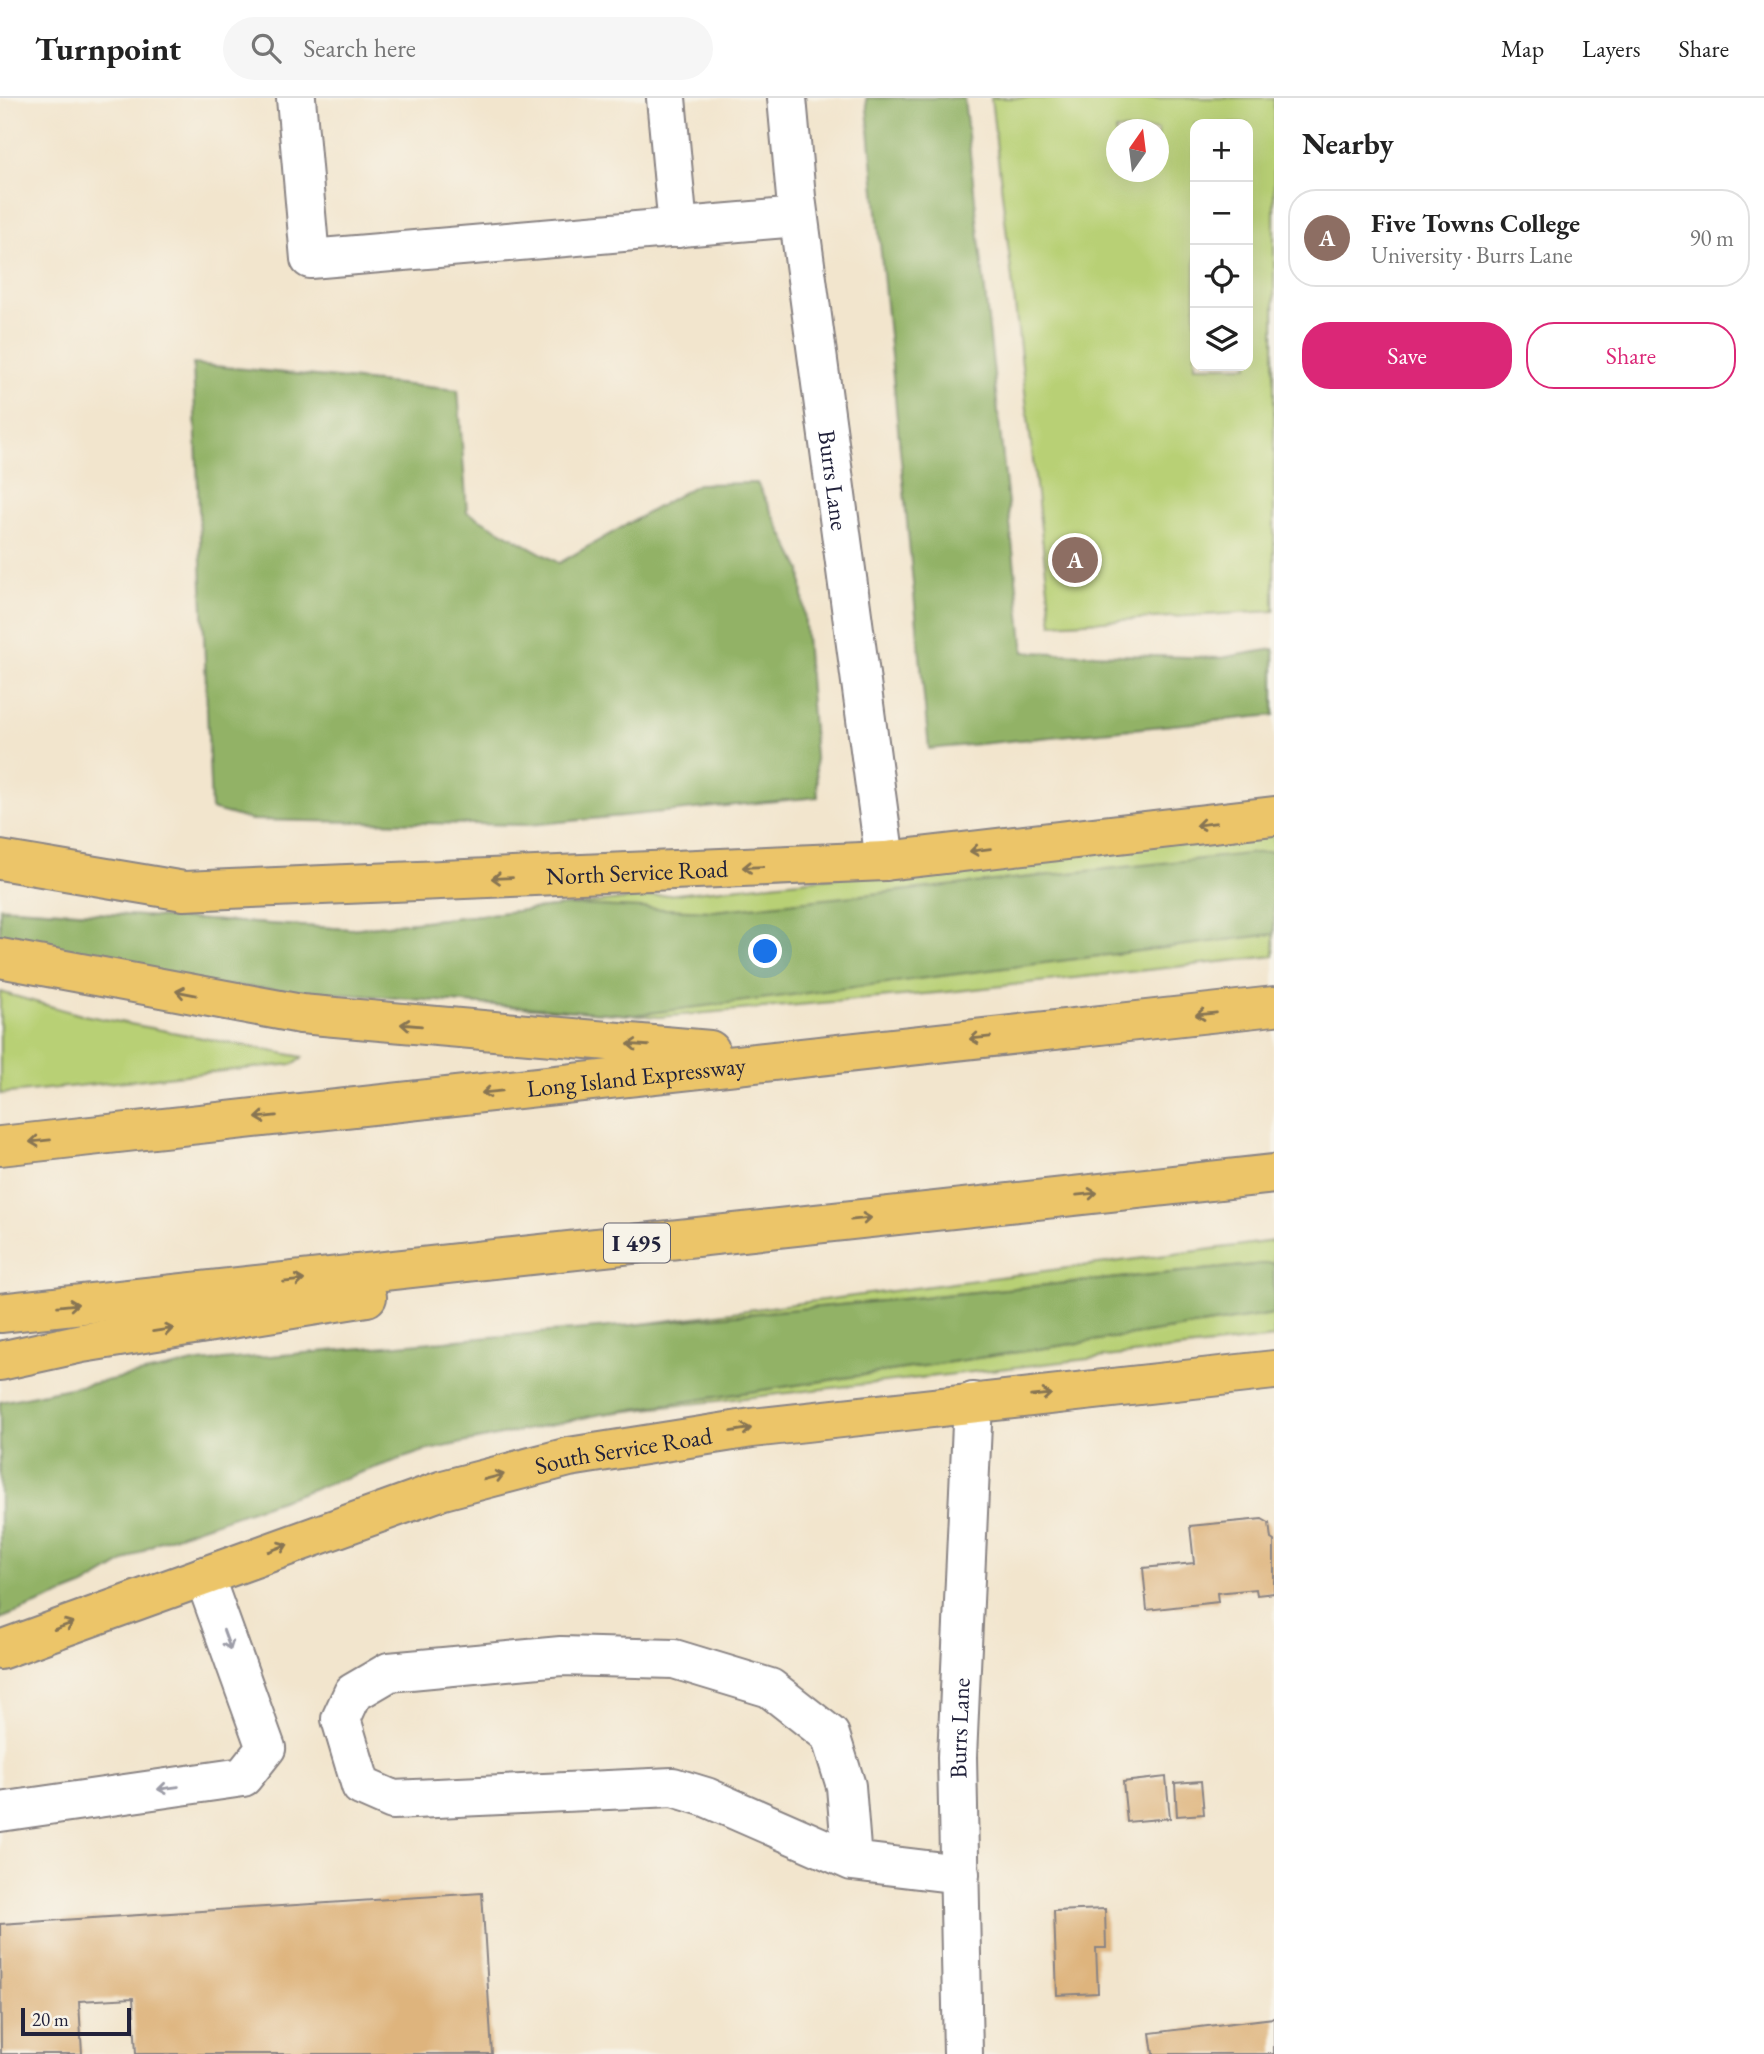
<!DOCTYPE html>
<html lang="en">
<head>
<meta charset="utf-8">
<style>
  body { margin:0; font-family:"EB Garamond",serif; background:#f6f6f6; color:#222 }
  .controls { position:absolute; right:21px; top:21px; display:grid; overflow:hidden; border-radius:14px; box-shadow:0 7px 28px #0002 }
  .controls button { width:63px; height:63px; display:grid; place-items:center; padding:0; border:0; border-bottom:2px solid #e0e0e0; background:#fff; color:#222; font:35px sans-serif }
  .compass { position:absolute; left:1106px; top:21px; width:63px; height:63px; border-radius:50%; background:#fff; box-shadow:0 7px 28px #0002; rotate:14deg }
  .scale { position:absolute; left:21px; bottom:18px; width:110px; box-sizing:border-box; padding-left:7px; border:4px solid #22223b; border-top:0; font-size:19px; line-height:24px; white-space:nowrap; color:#22223b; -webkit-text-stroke:5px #f7f3e8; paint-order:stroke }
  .you { position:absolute; left:766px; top:854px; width:24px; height:24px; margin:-18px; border:5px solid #fff; border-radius:50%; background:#1a73e8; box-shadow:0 0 0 10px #1a73e833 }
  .badge { display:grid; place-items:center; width:46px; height:46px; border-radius:50%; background:#db2777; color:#fff; font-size:23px; font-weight:700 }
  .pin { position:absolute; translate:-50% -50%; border:4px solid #fff; box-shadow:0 2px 7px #0006 }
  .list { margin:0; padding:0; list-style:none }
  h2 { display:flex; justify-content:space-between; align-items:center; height:91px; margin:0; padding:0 28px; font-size:30px }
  h2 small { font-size:23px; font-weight:400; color:#767676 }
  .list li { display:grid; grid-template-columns:46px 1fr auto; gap:21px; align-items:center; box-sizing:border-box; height:98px; margin:0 14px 14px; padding:0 14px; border:2px solid #e0e0e0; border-radius:28px }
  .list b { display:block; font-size:26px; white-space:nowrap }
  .list p { margin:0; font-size:23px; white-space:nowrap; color:#767676 }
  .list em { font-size:23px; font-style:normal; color:#767676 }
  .actions { display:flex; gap:14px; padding:21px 28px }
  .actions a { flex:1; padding:16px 0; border:2px solid #db2777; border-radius:28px; text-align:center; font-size:24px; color:#db2777 }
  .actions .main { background:#db2777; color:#fff }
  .icon { flex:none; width:38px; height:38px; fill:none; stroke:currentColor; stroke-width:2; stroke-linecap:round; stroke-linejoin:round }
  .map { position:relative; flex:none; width:1274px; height:1956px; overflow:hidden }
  header { display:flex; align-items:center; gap:42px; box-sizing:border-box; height:98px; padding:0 35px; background:#fff; border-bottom:2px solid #e0e0e0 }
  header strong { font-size:33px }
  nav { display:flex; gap:38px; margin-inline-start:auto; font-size:24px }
  .search { width:490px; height:63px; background:#f6f6f6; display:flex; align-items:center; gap:18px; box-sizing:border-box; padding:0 24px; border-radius:38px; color:#767676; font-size:26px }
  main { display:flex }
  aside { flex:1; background:#fff }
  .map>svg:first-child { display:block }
</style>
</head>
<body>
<header>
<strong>Turnpoint</strong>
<div class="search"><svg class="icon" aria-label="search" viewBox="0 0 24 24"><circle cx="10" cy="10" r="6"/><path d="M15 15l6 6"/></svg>Search here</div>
<nav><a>Map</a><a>Layers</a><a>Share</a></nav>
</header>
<main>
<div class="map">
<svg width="1274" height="1956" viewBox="0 0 1274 1956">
  <rect width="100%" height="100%" fill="#f7f3e8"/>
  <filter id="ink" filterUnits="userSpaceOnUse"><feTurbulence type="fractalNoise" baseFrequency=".0143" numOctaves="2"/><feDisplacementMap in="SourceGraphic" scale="14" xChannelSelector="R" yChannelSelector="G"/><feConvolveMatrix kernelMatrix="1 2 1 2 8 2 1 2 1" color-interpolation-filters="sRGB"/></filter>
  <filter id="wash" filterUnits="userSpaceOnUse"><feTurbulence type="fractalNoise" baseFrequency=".00686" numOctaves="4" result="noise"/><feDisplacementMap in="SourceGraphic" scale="28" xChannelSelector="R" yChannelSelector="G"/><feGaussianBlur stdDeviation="1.57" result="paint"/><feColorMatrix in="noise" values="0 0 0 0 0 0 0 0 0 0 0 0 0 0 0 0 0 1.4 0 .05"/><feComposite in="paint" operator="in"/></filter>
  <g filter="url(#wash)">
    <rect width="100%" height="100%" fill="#f2e5cd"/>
    <!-- green -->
    <path fill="#b8d074" stroke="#6d7958" stroke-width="2" fill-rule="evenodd" d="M991,0H1274V513L1052,526ZM1248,26V268H1195V26ZM1116,32H1158V74H1116Z
      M1274,732V858L948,894L659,919L191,885L0,841V809L350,831Z
      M0,894L78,916L303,959L293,966L0,996Z
      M1274,1143V1165L633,1227Z
      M1274,1216V1240L602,1316Z"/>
    <!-- forest -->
    <path fill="#92b266" stroke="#5a6a50" stroke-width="2" d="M866,0H964L1024,554L1220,560L1274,551V617L929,651Z
      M193,266L458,292L467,414L559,465L698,386L757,385L801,472L818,699L529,727L251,722L211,711Z
      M1274,753V836L634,917L191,885L0,840V812L10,810L350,831L572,807L713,813Z
      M1274,1165V1216L602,1316L424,1353L158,1444L82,1489L0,1521V1304L199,1264L633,1227Z"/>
    <g id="blocks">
      <!-- building -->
      <path fill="#deb47d" d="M1262,1421L1269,1425L1271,1441L1274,1443V1495L1257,1497L1256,1491L1217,1495L1218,1504L1147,1512L1143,1470L1194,1465L1190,1428Z
        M1166,1679L1170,1720L1127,1724L1123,1684Z
        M1201,1683L1204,1716L1177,1718L1175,1685Z
        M482,1795L492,1956H136L133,1900L79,1903L82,1956H1L0,1826Z
        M1105,1811L1106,1850H1096L1098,1895L1057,1897L1054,1813Z
        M1274,1920V1956H1153L1150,1935Z"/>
    </g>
  </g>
  <g filter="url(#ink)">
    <use href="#blocks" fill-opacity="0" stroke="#8a8484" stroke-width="2"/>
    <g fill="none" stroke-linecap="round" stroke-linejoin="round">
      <!-- minor casing -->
      <g stroke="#8a8484" stroke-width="42">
        <g id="minor">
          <path d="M296,0L310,161L798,119"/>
          <path d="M666,0L678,130"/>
          <path id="s1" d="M787,0L796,99L885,763"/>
          <path d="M0,1714L243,1679L266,1650L204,1478"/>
          <path d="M852,1763L846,1688L830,1637L770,1590L674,1561L561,1558L389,1574L353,1595L341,1621L361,1688L393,1702L673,1689L706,1699L852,1763L960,1776"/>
          <path id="s2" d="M963,1956L957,1659L973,1304"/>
        </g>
      </g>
      <!-- major casing -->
      <g stroke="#8a8484" stroke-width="42">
        <g id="major">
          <path id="s3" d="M0,762L184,793L885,763L1274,718"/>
          <path id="s4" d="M0,1552L443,1392L569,1359L752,1330L1274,1272"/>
        </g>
      </g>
      <!-- highway casing -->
      <g stroke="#8a8484" stroke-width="42">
        <g id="highway">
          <path d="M0,860L301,916L710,952"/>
          <path id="s5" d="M0,1048L1274,908"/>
          <path d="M0,1215L1274,1076"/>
          <path d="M0,1263L82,1245L367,1199"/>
        </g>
      </g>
      <!-- minor -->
      <use href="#minor" stroke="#fff" stroke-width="38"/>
      <!-- major -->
      <use href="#major" stroke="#ecc569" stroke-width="38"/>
      <!-- highway -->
      <use href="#highway" stroke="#ecc569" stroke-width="38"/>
    </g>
    <!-- one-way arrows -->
    <defs><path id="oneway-shaft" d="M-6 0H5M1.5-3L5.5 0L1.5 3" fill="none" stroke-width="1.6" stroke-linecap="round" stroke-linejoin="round" transform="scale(1.75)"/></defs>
    <g stroke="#877452">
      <use href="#oneway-shaft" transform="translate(1206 726) rotate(173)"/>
      <use href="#oneway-shaft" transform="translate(980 752) rotate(173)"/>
      <use href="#oneway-shaft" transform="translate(753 769) rotate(178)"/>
      <use href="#oneway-shaft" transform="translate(502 780) rotate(178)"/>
      <use href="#oneway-shaft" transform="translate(186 895) rotate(-169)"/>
      <use href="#oneway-shaft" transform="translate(1206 916) rotate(174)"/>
      <use href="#oneway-shaft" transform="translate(411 927) rotate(-175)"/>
      <use href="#oneway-shaft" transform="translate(980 940) rotate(174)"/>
      <use href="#oneway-shaft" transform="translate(638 947) rotate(-176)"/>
      <use href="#oneway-shaft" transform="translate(492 994) rotate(174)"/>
      <use href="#oneway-shaft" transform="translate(266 1019) rotate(174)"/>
      <use href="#oneway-shaft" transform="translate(40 1043) rotate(174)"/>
      <use href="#oneway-shaft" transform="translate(1087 1096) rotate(-6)"/>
      <use href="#oneway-shaft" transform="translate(861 1121) rotate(-6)"/>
      <use href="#oneway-shaft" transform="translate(294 1183) rotate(-6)"/>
      <use href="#oneway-shaft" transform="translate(68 1207) rotate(-6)"/>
      <use href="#oneway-shaft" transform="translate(163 1232) rotate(-9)"/>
      <use href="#oneway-shaft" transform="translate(1041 1297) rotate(-6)"/>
      <use href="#oneway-shaft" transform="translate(741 1332) rotate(-9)"/>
      <use href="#oneway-shaft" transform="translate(494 1379) rotate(-15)"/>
      <use href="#oneway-shaft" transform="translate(278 1450) rotate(-21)"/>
      <use href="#oneway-shaft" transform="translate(64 1528) rotate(-20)"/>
    </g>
    <g stroke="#9c9ca7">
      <use href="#oneway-shaft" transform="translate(227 1542) rotate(70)"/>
      <use href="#oneway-shaft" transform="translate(168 1690) rotate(172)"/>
    </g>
  </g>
  <g text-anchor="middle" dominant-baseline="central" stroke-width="5" stroke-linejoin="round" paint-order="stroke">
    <!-- shield labels -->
    <rect fill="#f7f3e8" stroke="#62616f" stroke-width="2" x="604" y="1125.5" width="66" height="39" rx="5"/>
    <g font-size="23" font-weight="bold" fill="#22223b">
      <text x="637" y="1145">I 495</text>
    </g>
    <!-- street labels -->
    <g font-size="24" fill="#22223b" stroke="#f7f3e8">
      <text stroke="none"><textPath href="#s1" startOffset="385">Burrs Lane</textPath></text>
      <text stroke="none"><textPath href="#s3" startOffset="640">North Service Road</textPath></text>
      <text stroke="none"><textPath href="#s5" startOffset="640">Long Island Expressway</textPath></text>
      <text stroke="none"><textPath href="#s4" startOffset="656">South Service Road</textPath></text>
      <text stroke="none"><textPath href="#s2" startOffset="326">Burrs Lane</textPath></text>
    </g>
  </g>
</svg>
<div class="controls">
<button>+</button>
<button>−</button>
<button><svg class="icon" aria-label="locate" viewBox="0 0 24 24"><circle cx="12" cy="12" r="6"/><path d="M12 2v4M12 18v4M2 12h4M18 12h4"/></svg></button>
<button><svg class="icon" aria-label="layers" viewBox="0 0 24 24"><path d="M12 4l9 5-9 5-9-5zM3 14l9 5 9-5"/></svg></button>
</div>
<svg class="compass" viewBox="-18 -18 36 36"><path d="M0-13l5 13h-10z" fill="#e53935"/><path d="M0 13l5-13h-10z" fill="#767676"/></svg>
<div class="scale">20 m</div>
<div class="you"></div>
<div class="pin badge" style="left:1075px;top:462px;background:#8d6e63">A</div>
</div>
<aside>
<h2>Nearby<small></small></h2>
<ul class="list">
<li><span class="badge" style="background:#8d6e63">A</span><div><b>Five Towns College</b><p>University · Burrs Lane</p></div><em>90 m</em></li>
</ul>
<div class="actions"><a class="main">Save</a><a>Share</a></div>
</aside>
</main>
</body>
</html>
